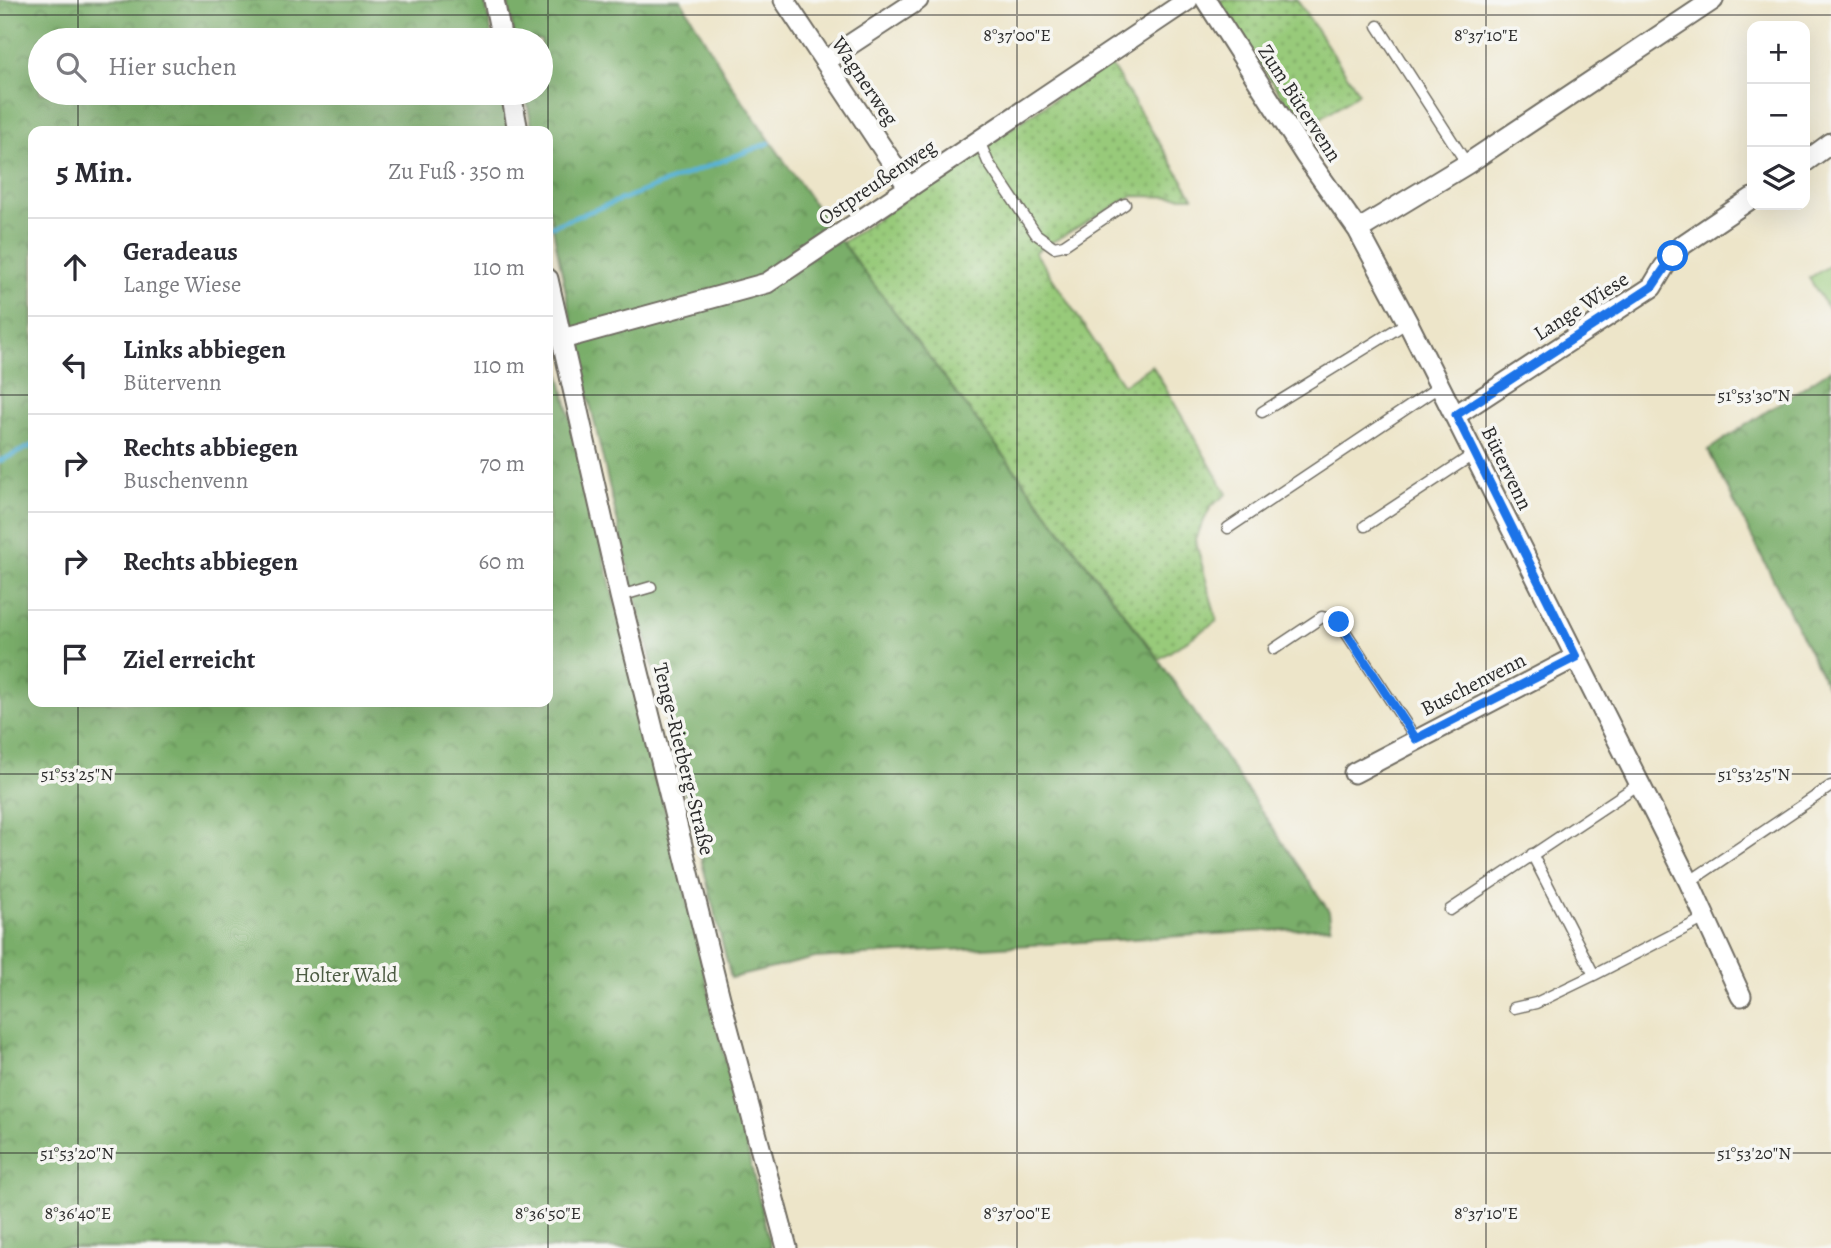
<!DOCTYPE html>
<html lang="de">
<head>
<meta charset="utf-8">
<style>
  body { margin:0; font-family:Alegreya,serif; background:#f7f7f7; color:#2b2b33 }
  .controls { position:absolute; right:21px; top:21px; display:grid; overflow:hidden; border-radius:14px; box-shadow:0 7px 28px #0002 }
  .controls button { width:63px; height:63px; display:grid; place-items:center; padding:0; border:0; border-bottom:2px solid #e1e1e2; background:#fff; color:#2b2b33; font:35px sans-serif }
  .stop { position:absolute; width:21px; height:21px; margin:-16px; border:5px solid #1a73e8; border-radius:50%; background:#fff }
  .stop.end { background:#1a73e8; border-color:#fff; box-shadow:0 2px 7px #0008 }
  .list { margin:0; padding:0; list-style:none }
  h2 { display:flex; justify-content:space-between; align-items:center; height:91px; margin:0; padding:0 28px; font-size:30px }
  h2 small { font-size:23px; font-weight:400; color:#7c7c81 }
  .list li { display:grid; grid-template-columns:46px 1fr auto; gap:21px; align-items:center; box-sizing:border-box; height:98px; padding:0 28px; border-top:2px solid #e1e1e2 }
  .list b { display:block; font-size:26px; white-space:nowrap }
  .list p { margin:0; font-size:23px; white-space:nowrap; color:#7c7c81 }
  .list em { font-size:23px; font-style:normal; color:#7c7c81 }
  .icon { flex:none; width:38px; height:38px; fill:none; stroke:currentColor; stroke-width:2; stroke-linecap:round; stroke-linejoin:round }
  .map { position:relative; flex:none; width:1831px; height:1248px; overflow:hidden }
  .search { position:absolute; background:#fff; box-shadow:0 7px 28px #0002; left:28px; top:28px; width:525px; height:77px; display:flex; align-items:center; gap:18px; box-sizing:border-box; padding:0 24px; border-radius:38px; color:#7c7c81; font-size:26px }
  .panel { position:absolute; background:#fff; box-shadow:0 7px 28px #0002; left:28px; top:126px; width:525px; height:581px; border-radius:14px }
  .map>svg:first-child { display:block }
</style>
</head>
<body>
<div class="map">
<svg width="1831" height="1248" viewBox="0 0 1831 1248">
  <defs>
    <pattern id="grass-dots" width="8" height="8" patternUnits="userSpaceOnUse" patternTransform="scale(1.75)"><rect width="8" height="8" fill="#98ca7a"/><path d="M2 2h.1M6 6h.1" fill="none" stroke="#7ca464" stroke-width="1.8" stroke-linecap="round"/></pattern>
    <pattern id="forest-crowns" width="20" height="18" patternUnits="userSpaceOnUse" patternTransform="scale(1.75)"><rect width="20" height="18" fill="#7aae6a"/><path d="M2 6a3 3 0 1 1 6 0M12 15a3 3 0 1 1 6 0" fill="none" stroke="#648e57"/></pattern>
  </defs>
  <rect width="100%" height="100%" fill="#f6f6f2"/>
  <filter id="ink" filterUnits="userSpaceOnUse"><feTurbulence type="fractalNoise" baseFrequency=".0143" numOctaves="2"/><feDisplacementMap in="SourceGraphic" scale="14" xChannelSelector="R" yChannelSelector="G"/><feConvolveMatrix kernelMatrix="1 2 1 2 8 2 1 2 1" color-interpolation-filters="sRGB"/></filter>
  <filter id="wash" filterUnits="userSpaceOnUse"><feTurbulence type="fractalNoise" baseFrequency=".00686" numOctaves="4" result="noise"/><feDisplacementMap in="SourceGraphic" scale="28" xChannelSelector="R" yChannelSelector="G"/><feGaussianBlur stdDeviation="1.57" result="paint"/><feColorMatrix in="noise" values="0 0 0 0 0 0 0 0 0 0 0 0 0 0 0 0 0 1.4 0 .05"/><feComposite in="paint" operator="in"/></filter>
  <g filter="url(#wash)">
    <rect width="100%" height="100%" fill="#ede5c9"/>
    <!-- grass -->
    <path fill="url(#grass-dots)" stroke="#627a52" stroke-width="2" d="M1220,0H1297L1359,93L1304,129L1221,7Z
      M1109,62L1193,197L1132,196L1035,252L1123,385L1152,365L1227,494L1211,506L1195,539L1217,621L1159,659L842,243Z"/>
    <!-- forest -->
    <path fill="url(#forest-crowns)" stroke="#526c4a" stroke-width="2" d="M0,0H485L493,40H40V93H504L512,131H33V702H548V320L552,343L771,1248H0Z
      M507,0H681L733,87L830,227L1159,660L1329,911L1331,927L815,958L731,978L628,567L577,347L548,204V131H533L525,93H541V40H515Z
      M1831,369V694L1708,450Z"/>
    <!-- park -->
    <path fill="#98ca7a" stroke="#627a52" stroke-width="2" d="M1831,265V313L1809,278Z"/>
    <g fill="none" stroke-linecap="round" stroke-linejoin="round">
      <!-- stream -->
      <path stroke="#59b3d6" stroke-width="5" d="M552,226L769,143
        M0,461L33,445"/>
    </g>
  </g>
  <g filter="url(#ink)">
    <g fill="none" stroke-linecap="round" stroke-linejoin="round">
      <!-- lane casing -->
      <g stroke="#6f6c62" stroke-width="13">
        <path id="lane" d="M1378,26L1467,164
          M979,141L988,162L1036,234L1054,247L1064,245L1125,204
          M1262,412L1408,322
          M1365,526L1474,454
          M1228,528L1440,386
          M620,596L651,587
          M1274,649L1322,617L1339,622L1416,739
          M1532,854L1594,975
          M1689,882L1831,786
          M1450,910L1639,784
          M1514,1008L1536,1003L1594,975L1705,918"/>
      </g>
      <!-- street casing -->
      <g stroke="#6f6c62" stroke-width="23">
        <path id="street" d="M494,0L502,40
          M784,0L909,188
          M1206,0L1305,155L1358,230L1408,323L1689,882L1741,996
          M825,61L918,0
          M511,93L518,131
          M1805,162L1831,143
          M1358,230L1467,164L1713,0
          M548,279L620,596L720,998L787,1248
          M562,339L767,283L1188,0
          M1456,415L1652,287L1664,267L1681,246L1752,198
          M1354,773L1576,657"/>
      </g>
      <!-- lane -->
      <use href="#lane" stroke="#fff" stroke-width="10"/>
      <!-- street -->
      <use href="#street" stroke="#fff" stroke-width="19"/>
    </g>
  </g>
  <g fill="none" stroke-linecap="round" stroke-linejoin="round" filter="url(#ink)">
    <!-- route -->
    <path stroke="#1a73e8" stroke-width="9" d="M1339,622L1416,739L1576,657L1456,415L1652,287L1673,256"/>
  </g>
  <!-- ticks -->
  <path fill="none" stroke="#2b2b2b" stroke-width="2" stroke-opacity="0.45" d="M78,0V40M548,0V131M1017,0V1248M1486,0V1248M0,15H1831M78,93V131M0,395H33M548,395H1831M78,702V1248M548,702V1248M0,774H1831M0,1153H1831"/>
  <g text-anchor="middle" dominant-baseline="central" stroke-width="7" stroke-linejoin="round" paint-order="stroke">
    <!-- street labels -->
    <g font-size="21" fill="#2b2b2b" stroke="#f6f6f2">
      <text transform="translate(865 81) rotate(56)">Wagnerweg</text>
      <text transform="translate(1300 103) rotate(57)">Zum Bütervenn</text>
      <text transform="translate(877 182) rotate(-34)">Ostpreußenweg</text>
      <text transform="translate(1581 306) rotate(-33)">Lange Wiese</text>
      <text transform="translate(1507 468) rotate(64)">Bütervenn</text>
      <text transform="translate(1473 684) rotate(-27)">Buschenvenn</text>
      <text transform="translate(684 759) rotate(76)">Tenge-Rietberg-Straße</text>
    </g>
    <!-- park labels -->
    <g font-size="21" fill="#4c5b43" stroke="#f6f6f2">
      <text x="346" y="975">Holter Wald</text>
    </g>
  </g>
  <g font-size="18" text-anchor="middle" fill="#2b2b2b" stroke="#f6f6f2" stroke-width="7" stroke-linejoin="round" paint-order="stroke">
    <text x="1017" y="41">8°37'00"E</text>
    <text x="1486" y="41">8°37'10"E</text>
    <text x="1754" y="401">51°53'30"N</text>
    <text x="77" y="780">51°53'25"N</text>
    <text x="1754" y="780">51°53'25"N</text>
    <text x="77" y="1159">51°53'20"N</text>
    <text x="1754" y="1159">51°53'20"N</text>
    <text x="78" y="1219">8°36'40"E</text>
    <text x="548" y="1219">8°36'50"E</text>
    <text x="1017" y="1219">8°37'00"E</text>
    <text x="1486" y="1219">8°37'10"E</text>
  </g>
</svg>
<div class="controls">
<button>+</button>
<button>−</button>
<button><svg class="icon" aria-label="layers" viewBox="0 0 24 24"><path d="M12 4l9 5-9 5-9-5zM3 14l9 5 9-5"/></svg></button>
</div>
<div class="stop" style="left:1673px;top:256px"></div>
<div class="stop end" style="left:1339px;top:622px"></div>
<div class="search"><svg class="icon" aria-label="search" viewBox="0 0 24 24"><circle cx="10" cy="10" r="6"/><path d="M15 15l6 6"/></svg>Hier suchen</div>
<section class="panel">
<h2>5 Min.<small>Zu Fuß · 350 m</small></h2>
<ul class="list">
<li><svg class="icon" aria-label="ahead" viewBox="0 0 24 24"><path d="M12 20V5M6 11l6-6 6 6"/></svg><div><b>Geradeaus</b><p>Lange Wiese</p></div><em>110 m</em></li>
<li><svg class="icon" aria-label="left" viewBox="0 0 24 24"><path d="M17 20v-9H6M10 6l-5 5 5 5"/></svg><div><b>Links abbiegen</b><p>Bütervenn</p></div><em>110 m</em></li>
<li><svg class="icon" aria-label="right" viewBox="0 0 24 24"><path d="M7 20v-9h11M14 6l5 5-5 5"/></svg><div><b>Rechts abbiegen</b><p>Buschenvenn</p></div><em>70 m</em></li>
<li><svg class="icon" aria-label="right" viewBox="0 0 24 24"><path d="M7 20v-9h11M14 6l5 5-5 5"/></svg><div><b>Rechts abbiegen</b></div><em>60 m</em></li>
<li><svg class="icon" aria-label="arrive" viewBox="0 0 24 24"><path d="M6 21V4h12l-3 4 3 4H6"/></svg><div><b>Ziel erreicht</b></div></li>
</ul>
</section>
</div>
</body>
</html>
